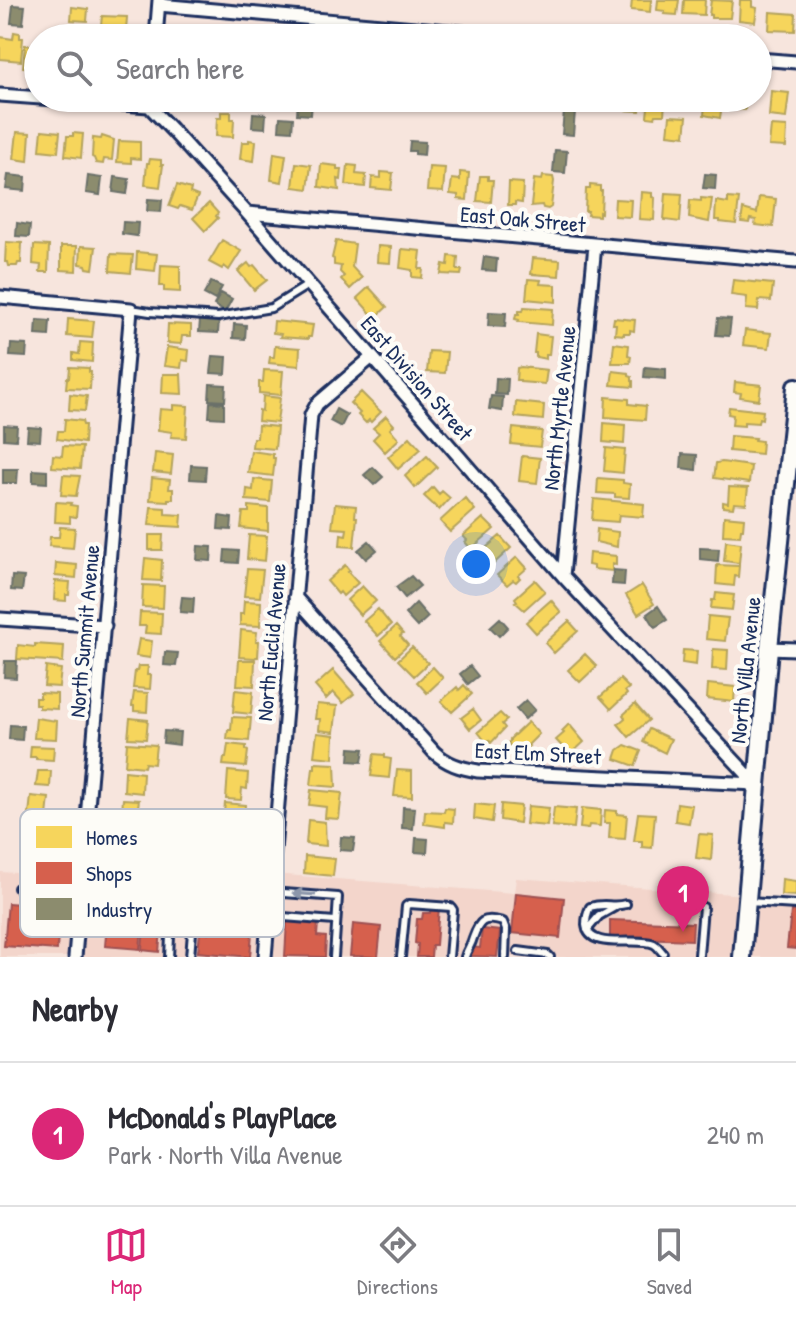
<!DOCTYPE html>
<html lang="en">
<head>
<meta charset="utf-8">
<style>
  body { margin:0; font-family:"Patrick Hand",sans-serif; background:#f7f7f7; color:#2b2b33 }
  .you { position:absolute; left:476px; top:564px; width:28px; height:28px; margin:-20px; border:6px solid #fff; border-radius:50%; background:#1a73e8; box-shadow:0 0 0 12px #1a73e833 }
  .badge { display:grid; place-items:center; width:52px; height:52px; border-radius:50%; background:#db2777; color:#fff; font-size:26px; font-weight:700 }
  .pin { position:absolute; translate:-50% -66px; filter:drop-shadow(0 2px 4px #0008) }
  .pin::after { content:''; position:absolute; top:42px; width:28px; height:24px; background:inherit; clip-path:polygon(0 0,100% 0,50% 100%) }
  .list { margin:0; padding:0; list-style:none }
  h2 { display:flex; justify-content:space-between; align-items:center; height:104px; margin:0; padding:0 32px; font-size:34px }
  h2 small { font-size:26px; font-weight:400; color:#7c7c81 }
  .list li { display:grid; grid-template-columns:52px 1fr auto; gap:24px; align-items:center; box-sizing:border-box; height:144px; padding:0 32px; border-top:2px solid #e1e1e2 }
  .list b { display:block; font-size:30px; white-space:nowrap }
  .list p { margin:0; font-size:26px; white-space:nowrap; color:#7c7c81 }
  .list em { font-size:26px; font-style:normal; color:#7c7c81 }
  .icon { flex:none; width:44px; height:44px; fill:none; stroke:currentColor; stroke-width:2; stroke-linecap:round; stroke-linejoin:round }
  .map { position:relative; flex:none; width:796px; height:957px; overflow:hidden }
  .search { position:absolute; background:#fff; box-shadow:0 2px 6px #0004; left:24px; right:24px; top:24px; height:88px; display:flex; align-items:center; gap:20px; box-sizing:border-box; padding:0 28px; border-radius:44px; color:#7c7c81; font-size:30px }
  .sheet { height:248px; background:#fff }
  nav { display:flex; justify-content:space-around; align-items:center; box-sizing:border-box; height:112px; border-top:2px solid #e1e1e2; background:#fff; font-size:22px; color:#7c7c81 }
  nav a { display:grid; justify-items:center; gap:4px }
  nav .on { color:#db2777 }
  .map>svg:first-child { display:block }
</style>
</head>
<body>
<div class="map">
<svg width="796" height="957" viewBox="0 0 796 957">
  <rect width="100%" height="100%" fill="#f7e5dd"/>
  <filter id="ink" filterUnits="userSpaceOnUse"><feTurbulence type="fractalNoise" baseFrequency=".0125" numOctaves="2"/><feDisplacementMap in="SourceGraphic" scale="16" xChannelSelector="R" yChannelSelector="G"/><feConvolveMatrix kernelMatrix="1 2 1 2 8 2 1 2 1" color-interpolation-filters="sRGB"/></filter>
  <g filter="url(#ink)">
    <!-- built -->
    <path fill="#f3d5cb" d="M184,867L514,893L516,878L745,895L739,957H77L84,871L183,879Z
      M0,872L79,877L71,957H0Z
      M752,898L796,901V957H747Z"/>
    <!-- homes -->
    <path fill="#f6d55c" stroke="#b4a35d" stroke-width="2" d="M632,0H651L650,12L631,10Z
      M658,0H679L677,15L664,14L665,11L657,10Z
      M684,0H705L704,15L683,14Z
      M711,0L732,1L730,18H711V15H709Z
      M740,0H752V7L757,8L755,22L739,20Z
      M72,7L88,9L87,21L71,20Z
      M770,12L796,14L795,31L769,30Z
      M102,16L127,17L126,31H123L122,38H107V26L101,25Z
      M14,32L20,33V38H23L21,61L0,59V37L13,39Z
      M25,45L38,46V68L23,67Z
      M771,91L789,93L786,118L769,116Z
      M625,98H641L640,111L624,110Z
      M649,98H669V102H665L664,115H656L655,118L647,117Z
      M699,98H723L720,118L704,115L705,105L698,104Z
      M727,98H746L745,110L726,108Z
      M221,112H231V119H234L233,137L216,136L217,118H221Z
      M670,116L687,117L685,136L668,134Z
      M771,126L787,127L786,147L769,146Z
      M42,130L60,132L58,152L40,150Z
      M17,132L30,133L28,161L14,159Z
      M73,133L83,134L81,158L65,156L67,136H73Z
      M102,136L114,140L112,160L104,159L103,164L96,163L94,158L92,157L93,138L101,139Z
      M249,140L256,141L254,161L240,159L242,142H249Z
      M119,141L140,142V159L131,158V163L117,162Z
      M274,153L286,155L282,182L271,180Z
      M150,159L161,160V165H163L160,187L145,185L147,163H149Z
      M296,163L311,165L308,189L293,187Z
      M321,164L337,166V169H342L341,180L338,179L339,190L319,187Z
      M348,165L357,166L356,174L366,175L365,187L346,185Z
      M429,167L445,168L443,192L427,191Z
      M381,172L393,173L391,190L371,188L372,177L381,178Z
      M460,172L469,173L467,200L458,199V195L450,194L452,179L460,180Z
      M480,176H488V180H493L491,202L477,201Z
      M543,176L553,177L554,181L551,207L548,209L543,208L542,205L531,206L534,179L542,180Z
      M509,182L523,183L522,203L515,202V205H508Z
      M177,185L191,189L190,193L198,196L192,210L180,206L178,209L169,206Z
      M590,185L600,186V191H602L601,213L599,212V216L587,215L588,211H585L586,189H590Z
      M641,192L652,193V197L655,198L654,220L639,219Z
      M666,193L682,194L680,222L664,220Z
      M759,197L776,199L773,227L755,225L756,220L750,219L749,223L741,222L743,209L757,213Z
      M701,198L712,199L709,222L689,218L690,200L701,201Z
      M728,198L739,199L736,224L720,222V220H715L716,201L728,203Z
      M615,199L631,200L630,217L614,216Z
      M209,203L218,213L216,216L218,218L205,231L193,218Z
      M222,240L241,251L229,270L224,266L222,269L209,262Z
      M336,241L355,244L352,267L362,278L350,289L341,279L344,276L340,272L341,266L334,265V259L332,258Z
      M6,242L22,243L21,263H18L17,266H9L8,262H5Z
      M34,245L49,246L48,272H40L41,265L33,264Z
      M61,246H77L76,271L61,270Z
      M81,246L96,247L93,269L87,268L86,265L80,264Z
      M378,246L391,247L390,263L377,262Z
      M402,249L421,251L419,269H423L422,278L412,277V270L400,268Z
      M137,252L157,254L155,271L136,269Z
      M111,254L133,255L131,273L110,271Z
      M449,256L458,257L457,270H462L461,275L441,274L443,264L448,265Z
      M533,258L560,260L559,276L531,274Z
      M248,263L251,267L254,265L267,280L254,290L238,271Z
      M161,265L180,266V292L164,291V286H160Z
      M528,279L541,280L540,284L556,285V302L526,299Z
      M733,280L773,284L771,301L759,300L758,310L746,309L747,297L731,295Z
      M369,287L387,307L375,318L357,298Z
      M524,307L553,309L552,325L518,322L519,320L515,319L516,314H519V311H523Z
      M614,318L635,320L634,331L630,330V333H624V335L615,334L616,324H613Z
      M68,319L94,321L92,338L67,336Z
      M274,321L313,325L311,337H308V339L280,337L281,334L273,333Z
      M168,324L191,325V336H182L181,344L167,343Z
      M745,330L771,333L769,348L743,345Z
      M536,334L551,336L549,355H546V359L536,357V353H534Z
      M80,342L93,343L92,362L73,360V353L79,354Z
      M614,343L629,345L628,355L631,356L630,363H612Z
      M275,346L300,348L299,366L269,363L270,357H274Z
      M167,347L189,350L188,361L182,360L181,368L164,366Z
      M429,351L447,352L445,373L427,372Z
      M70,367L89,368V372H91L90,389L66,388L67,378H69Z
      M521,367L547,370L545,384L520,382V380H516L517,368Z
      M264,370L283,371L281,395L259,393V382H263Z
      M613,371L629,373V376L632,377V381H633V387L611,385Z
      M163,374H181L182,394L162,393Z
      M735,382L761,385L759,400L740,397L741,393L734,392Z
      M361,392L381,412L371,422L369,420L366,423L358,415L360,413L350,403Z
      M70,394L87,396L85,411L69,410Z
      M263,396L280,398L277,423L258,421L259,410L262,411Z
      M606,397L629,399V404L646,406L645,420L605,417Z
      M516,402L544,405L543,420L515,417Z
      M173,405L188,406L186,438L171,437L172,432L158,430L160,409L173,410Z
      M729,407L763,411L762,419L759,418L758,423L744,422V426L732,425L733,415L728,414Z
      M386,416L394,425L390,429L399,439L385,452L373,439L379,433L373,428Z
      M65,419L82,421L83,425H85L84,443L57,439L58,431H64Z
      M604,423L625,425L624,444L603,442Z
      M258,425L277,427L275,449L252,447L253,438H257Z
      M513,428L542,431L540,447L511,444Z
      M730,436L755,438L754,440L762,441L761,454L729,451Z
      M410,437L421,449L398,469L388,457Z
      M63,446L82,447L80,469L52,467L53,455L62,456Z
      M606,448L625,450L623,473L604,471Z
      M251,451L273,454V458H275L273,476L248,473Z
      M155,453L173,455L171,474L153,472Z
      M427,456L437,467L415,488L405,476Z
      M522,456L540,458L537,483L519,481Z
      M722,462L751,466L749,483L714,478L716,463Z
      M63,475L80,476L76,496L61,495Z
      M152,478L170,480L169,489H173V499H168V501L150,500Z
      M598,478L623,480V483L630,484L629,498L615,497V494L597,493Z
      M254,479L272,481L270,502L246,500L247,489L253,490Z
      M433,487L439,494L442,491L450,498L439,510L424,496Z
      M729,487L748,488L746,504L734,503L733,508L723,507V502L728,503Z
      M465,498L475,510L450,532L440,521Z
      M594,499L644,504L643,517L619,515L618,522L592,520Z
      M56,502L71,503L70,505L77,506L76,517L70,516V523L55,522Z
      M335,504L356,506L355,517H357L354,547L340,546L341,534L346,535L347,529L332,528Z
      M249,506L268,508V531L241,528L243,512H249Z
      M151,507L165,508V514L182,515L181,527L149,525Z
      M724,516L744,518L743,529H741L740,536L723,535Z
      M483,518L494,529L471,549L465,542L467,540L463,536Z
      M60,527L75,528L73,548L49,546L50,537H59Z
      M597,529L618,532L617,547L596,542Z
      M149,535H163L162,550H149Z
      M249,535L267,536L265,561L247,559Z
      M500,536L511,548L488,569L480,561L484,558L480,553Z
      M726,541L741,543L739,563L724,561Z
      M589,553L616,556V565L612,564V571L593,569V566L588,565Z
      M517,557L527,568L518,576L520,578L516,582L513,580L507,585L497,575Z
      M145,558L162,560L161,581L143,580Z
      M56,563L77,565L76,578L55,576Z
      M345,565L350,571L348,572L358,583L343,596L340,592L338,594L327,581Z
      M717,565L739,566L738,577L735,576L734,586L716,584Z
      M247,569L263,570L260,597L244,596Z
      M535,580L545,591L524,610L515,602L517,601L515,598Z
      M55,581L70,582L69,595H66V601L54,600Z
      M143,585L164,586L163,608L142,607Z
      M642,585L654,604L638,614L626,595Z
      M362,586L376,601L360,615L347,600Z
      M716,593L734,595L732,610L711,608L712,600H715Z
      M551,600L561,612L536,633L526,622Z
      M244,601L261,602L260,626L240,625V614H243Z
      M378,609L391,625L378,636L364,621Z
      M140,612L162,613L161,634L145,633L146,626H139Z
      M708,616L728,618L725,641L706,639Z
      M569,621L578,631L554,653L545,643Z
      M396,626L403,634L400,636L408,645L395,657L380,641Z
      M241,630L257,632L256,641H259L258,657H256L255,658L239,657Z
      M139,639L152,641L150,658L136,656Z
      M35,644L64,646L63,662L17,659L18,645L35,647Z
      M412,647L428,663L414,676L398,660Z
      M713,649L728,650L727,670L712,669Z
      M683,650L697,651L696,665L682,663Z
      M585,654L597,666L580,682L568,670Z
      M239,660H255L254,686L237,685Z
      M138,666H148L147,675H151L150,689L133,688L135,671H137Z
      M46,667L61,669L59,687L44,686Z
      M433,667L443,678L427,693L417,682Z
      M333,670L354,694L343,703L333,692L326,699L315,686Z
      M620,679L629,688L625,691L627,694L611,709L600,697Z
      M708,684L735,687L734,702L707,699Z
      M464,685L472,694L452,712L441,701L457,687L459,690Z
      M235,690L253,692L251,714L233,712Z
      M134,692L148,693L147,712L134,711V706H132Z
      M40,693L57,694V709L39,708V705H35V698H40Z
      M317,704L337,706L334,732L319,730L320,719H315Z
      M635,704L649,720L629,737L618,724L625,718L623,715Z
      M473,709L481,720L470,729L461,718Z
      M500,713L507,720L502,724L505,728L491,743L489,740L486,742L478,732Z
      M232,717L251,718L249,741L227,739L228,730H231Z
      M36,718L57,721L56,739L34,738Z
      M130,718L148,720L146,739L128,738Z
      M528,722L539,734L528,745L529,746L524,751L523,749L517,753L508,743L510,741V739Z
      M569,724L584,742L570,755L556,740L564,733L562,731Z
      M649,729L671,739L665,753L643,742Z
      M317,733L334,735L333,758L314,756Z
      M127,743L156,745L154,764L145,763L144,767L125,765Z
      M228,744L246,746V750L248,751L246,767L223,765L224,758H226Z
      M625,745L641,751L635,766L615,759L618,750Z
      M31,746L54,747L53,760L36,759V757H30Z
      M374,754L385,755V758L391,759L389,778L371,776Z
      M315,763L335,764L336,787L311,785L313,768H315Z
      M397,770L412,771V797L394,796Z
      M38,771H51L50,787L36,786Z
      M125,771L143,773L142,793L124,791Z
      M228,771L248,773L247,789L242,788L241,800L226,799Z
      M311,790L342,793L339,819L325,818L326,807L309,805Z
      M31,796L49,798L47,816L29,814Z
      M123,799L139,800L138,807H145L144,820H121Z
      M225,803L245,805L244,821L239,820L238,831L222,830Z
      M677,803L692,805L689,823L675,821Z
      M475,804L494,806L492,822L474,819Z
      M501,804L521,806L519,823L500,820Z
      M528,806L549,808L547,826L526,824Z
      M554,807L576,809L574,828L552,826Z
      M445,808L454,809L453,823L445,822V827L424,824L425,811L444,812Z
      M582,808L601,810L600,826L589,825L588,829L580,828Z
      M605,810L617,811V814L627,815L625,839L609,838L610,823H604Z
      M638,813L655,814L652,848L642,847V841H634Z
      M308,820L325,822L326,846L306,844Z
      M699,834L713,835L711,860L696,858Z
      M305,856L335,859L333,876L304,873Z
      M782,879L796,881V896L781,895Z"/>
    <!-- shops -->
    <path fill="#d6604d" stroke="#9e5152" stroke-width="2" d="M516,893L564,898L560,938L512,933Z
      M142,897L164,899L159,952L142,950L146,906H141Z
      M8,903L60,907L57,950L4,946Z
      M431,907H439L436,945H432L431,957H417L418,944L415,943L417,919H422L423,913H430Z
      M791,911H796V949L787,948Z
      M108,912L143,914L140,949L105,946Z
      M213,917L253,921L250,957L198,952L200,932L209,933L210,924H212Z
      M610,920L693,923L692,940L610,937Z
      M287,921L318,923L317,936L326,937L325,957L285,956Z
      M353,924L381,927L378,957L350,956Z
      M482,929L500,931L497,957L470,956L471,947L480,948Z"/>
    <!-- industry -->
    <path fill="#8c8c6e" stroke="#6a7069" stroke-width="2" d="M13,5L25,6L23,24L11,23Z
      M298,101L312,102L311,115L297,114Z
      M564,111L575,112L573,135L562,134Z
      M253,113L266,114L265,128L252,127Z
      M280,117L293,118L292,131L279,130Z
      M410,141L425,142L424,155L415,154V151H409Z
      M555,150L567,151L565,173L553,172Z
      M705,174L716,175L715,189L703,188Z
      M8,175L26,177L25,191L6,189Z
      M88,176L102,178L100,195L86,193Z
      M115,177L129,179L127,194L113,192Z
      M148,199L162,200L161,212L147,211Z
      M123,222L138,223L137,236L122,234Z
      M17,223L30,225L29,237L16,236Z
      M484,257L497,259L496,271L482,270Z
      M211,282L222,287L215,300L204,294Z
      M221,293L232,299L225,312L214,305Z
      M489,312L506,313L505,327L488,326Z
      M718,318L731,319L729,336L716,335Z
      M37,320L50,321L49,336L36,335Z
      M200,320H219L218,333L199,332Z
      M234,324L246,325L245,339L233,338Z
      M11,344L27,345L26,357L10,356Z
      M213,356L227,357L226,374L211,373Z
      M645,367L666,369V379L644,377Z
      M496,378L508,379L507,395L495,394Z
      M210,384L226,385L225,401L209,400Z
      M491,396L503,397L502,411L489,409Z
      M210,402L224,403V418L209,417Z
      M336,409L347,415L341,427L330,421Z
      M4,425L17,426L16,440L4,439Z
      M28,427L41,428L40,441L27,440Z
      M682,454L697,455L696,470L681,468Z
      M191,465L206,466L205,480L190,479Z
      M373,467L383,477L374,485L364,475Z
      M3,469H18L17,483H3Z
      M33,470L47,471V483L33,482Z
      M219,516L232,518L231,530L218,529Z
      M369,541L377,550L366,559L358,550Z
      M198,546L212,547L211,561L197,560Z
      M700,548L719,549L718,561L700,559Z
      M225,550L239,551L238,563L224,562Z
      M613,570L625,571L624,585L612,584Z
      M12,576L24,577L22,591L11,590Z
      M411,576L420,586L405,598L396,587Z
      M182,597L194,598L193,613L180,612Z
      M416,603L428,617L417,627L405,614Z
      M658,606L667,620L655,627L647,614Z
      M500,618L508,627L499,636L490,627Z
      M165,652L178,653L176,666L164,665Z
      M5,661H17L16,678L4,677Z
      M470,666L478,676L468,684L460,674Z
      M526,700L535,710L525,719L516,709Z
      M10,725L23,726L22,740L9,739Z
      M164,731L180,732L179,745L163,743Z
      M350,748L364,749L362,762L349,761Z
      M403,807L415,808L413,829L402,828Z
      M341,837L355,838L353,851L340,850Z
      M416,838L428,839L427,853L415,852Z"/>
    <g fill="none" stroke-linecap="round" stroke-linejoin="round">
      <!-- lane casing -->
      <g stroke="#1b2f5e" stroke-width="12">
        <path id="lane" d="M131,309L150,312L218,317L271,308L308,285
          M18,888L101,895H172L169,957
          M270,892L338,897L334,957
          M748,902L796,905
          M626,904C611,908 606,902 590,907C587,913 586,917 586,925C589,952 637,936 654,944C658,946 660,950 663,953
          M194,910L335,921
          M587,930L599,916L615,907
          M518,951L548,955L550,957
          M699,955L703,907
          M190,957L196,882L271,887
          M401,957L406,906L409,904L451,907L453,910L449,957
          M465,957C467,949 471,946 473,938C479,921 483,916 503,922L506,930L505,957"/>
      </g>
      <!-- street casing -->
      <g stroke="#1b2f5e" stroke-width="17">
        <path id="street" d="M159,5L528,38
          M156,38L159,0
          M758,59L796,62
          M0,95L149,106L171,129L247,213L563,576L756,784
          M247,213L796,262
          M0,297L131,309L75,957
          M563,576L595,245
          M295,597L434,752C447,764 460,768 478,771L756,784
          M0,619L105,626
          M769,648L796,649
          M265,957L311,415L317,404L372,357"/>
      </g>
      <!-- secondary casing -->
      <g stroke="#1b2f5e" stroke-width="22">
        <path id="secondary" d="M742,957L769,648L796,387"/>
      </g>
      <!-- lane -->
      <use href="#lane" stroke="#fdfcf7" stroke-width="6"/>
      <!-- street -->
      <use href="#street" stroke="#fdfcf7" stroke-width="11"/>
      <!-- secondary -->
      <use href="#secondary" stroke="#fdfcf7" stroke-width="16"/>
    </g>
    <!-- one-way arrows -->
    <defs><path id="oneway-solid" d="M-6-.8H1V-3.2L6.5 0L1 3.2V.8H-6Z" transform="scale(2)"/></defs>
    <use fill="#8c96aa" href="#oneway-solid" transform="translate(304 894) rotate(-176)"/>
  </g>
  <g text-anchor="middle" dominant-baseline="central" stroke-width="8" stroke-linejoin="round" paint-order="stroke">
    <!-- street labels -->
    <g font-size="22" fill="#1b2f5e" stroke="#fdfcf7">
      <text transform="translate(523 219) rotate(5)">East Oak Street</text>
      <text transform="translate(417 378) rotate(49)">East Division Street</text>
      <text transform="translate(559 408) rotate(-84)">North Myrtle Avenue</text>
      <text transform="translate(84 631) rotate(-85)">North Summit Avenue</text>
      <text transform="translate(271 642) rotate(-85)">North Euclid Avenue</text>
      <text transform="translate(745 670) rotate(-84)">North Villa Avenue</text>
      <text transform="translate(538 753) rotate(3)">East Elm Street</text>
    </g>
  </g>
  <!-- legend -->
  <rect x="20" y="809" width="264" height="128" rx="12" fill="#fdfcf7" stroke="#b9bec9" stroke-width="2"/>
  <rect x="36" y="826" width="36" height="22" fill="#f6d55c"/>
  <rect x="36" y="862" width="36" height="22" fill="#d6604d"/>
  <rect x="36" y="898" width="36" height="22" fill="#8c8c6e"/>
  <g font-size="22" fill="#1b2f5e">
    <text x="86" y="845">Homes</text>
    <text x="86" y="881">Shops</text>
    <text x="86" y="917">Industry</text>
  </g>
</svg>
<div class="you"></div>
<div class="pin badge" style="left:683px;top:932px">1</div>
<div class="search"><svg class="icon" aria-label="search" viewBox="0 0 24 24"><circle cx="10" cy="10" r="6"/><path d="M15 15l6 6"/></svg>Search here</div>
</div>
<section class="sheet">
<h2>Nearby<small></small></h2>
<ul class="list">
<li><span class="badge">1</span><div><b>McDonald's PlayPlace</b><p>Park · North Villa Avenue</p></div><em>240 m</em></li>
</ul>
</section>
<nav>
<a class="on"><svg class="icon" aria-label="map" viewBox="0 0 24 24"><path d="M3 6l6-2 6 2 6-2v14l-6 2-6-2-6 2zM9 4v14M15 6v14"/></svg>Map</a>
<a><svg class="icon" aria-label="directions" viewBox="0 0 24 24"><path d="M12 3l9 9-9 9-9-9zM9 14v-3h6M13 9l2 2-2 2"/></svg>Directions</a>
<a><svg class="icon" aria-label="saved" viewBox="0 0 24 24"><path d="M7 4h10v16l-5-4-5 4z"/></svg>Saved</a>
</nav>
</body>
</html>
